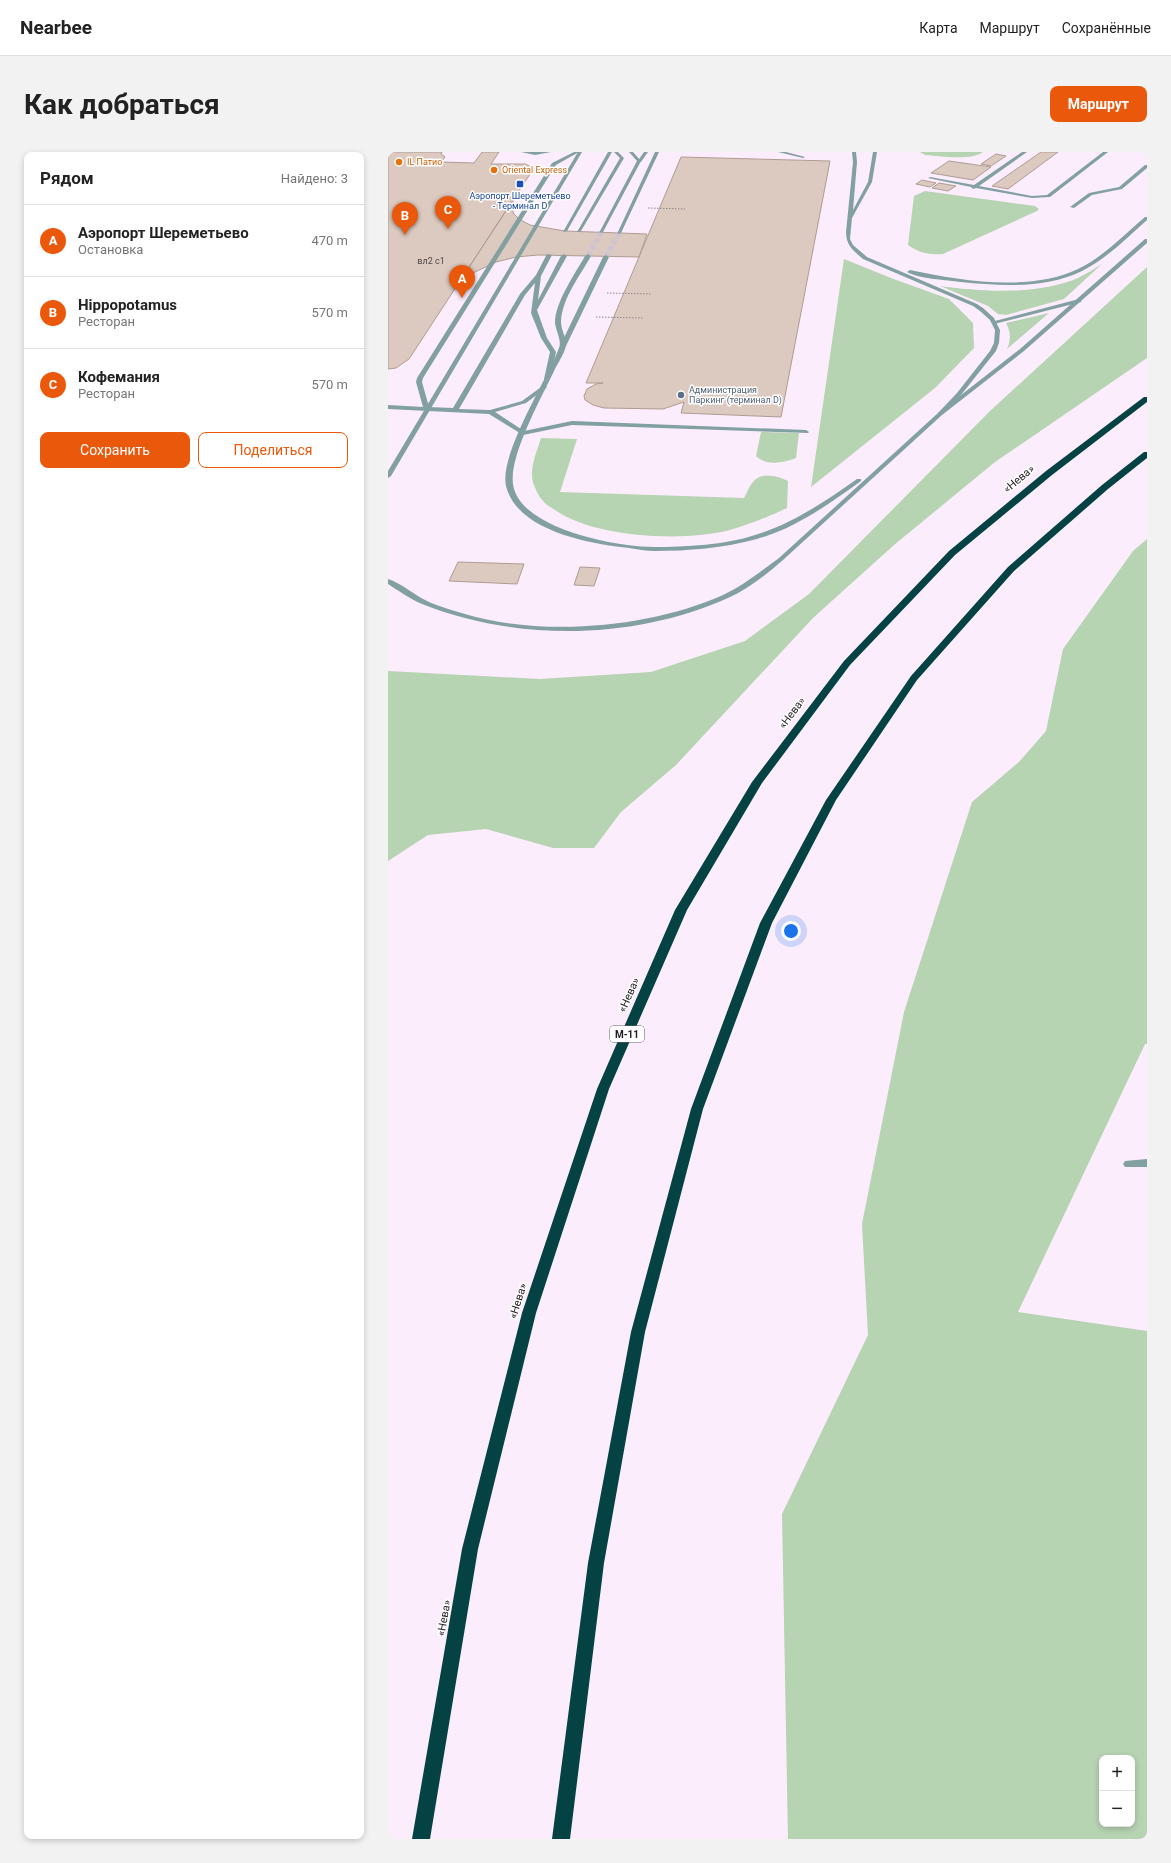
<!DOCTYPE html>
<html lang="ru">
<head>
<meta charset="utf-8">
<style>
  body { margin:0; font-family:Roboto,sans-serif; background:#f2f2f2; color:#222 }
  .controls { position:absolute; right:12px; bottom:12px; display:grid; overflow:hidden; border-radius:8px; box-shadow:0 2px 6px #0003 }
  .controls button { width:36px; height:36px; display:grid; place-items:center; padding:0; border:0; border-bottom:1px solid #e0e0e0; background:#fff; color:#222; font:20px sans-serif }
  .you { position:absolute; left:403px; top:779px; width:14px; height:14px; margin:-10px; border:3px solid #fff; border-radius:50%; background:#1a73e8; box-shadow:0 0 0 6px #1a73e833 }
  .badge { display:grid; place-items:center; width:26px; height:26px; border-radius:50%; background:#ea580c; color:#fff; font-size:13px; font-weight:700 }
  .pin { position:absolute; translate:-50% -33px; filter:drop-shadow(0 1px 2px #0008) }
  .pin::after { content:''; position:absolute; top:21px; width:14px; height:12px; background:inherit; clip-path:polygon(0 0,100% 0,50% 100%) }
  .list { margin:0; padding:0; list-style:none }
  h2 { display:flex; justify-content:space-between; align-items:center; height:52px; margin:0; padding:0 16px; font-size:17px }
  h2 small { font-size:13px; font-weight:400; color:#767676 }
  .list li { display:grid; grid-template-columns:26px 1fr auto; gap:12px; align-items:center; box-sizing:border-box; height:72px; padding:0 16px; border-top:1px solid #e0e0e0 }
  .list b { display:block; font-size:15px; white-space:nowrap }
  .list p { margin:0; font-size:13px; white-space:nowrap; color:#767676 }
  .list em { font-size:13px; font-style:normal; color:#767676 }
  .actions { display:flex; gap:8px; padding:12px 16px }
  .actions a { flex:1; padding:9px 0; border:1px solid #ea580c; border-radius:8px; text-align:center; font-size:14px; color:#ea580c }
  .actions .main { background:#ea580c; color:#fff }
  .map { position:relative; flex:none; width:759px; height:1687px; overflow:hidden; border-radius:8px }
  header { display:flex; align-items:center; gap:24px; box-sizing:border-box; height:56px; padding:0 20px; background:#fff; border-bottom:1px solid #e0e0e0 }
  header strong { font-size:19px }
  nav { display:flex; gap:22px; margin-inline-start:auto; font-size:14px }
  .intro { display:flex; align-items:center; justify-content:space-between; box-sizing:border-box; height:96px; padding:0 24px }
  h1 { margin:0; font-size:28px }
  .button { padding:10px 18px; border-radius:8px; background:#ea580c; color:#fff; font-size:14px; font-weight:700 }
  main { display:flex; gap:24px; padding:0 24px }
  aside { flex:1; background:#fff; border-radius:8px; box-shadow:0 2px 6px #0003 }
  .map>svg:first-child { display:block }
</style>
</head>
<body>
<header>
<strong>Nearbee</strong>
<nav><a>Карта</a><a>Маршрут</a><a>Сохранённые</a></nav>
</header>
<div class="intro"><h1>Как добраться</h1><a class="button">Маршрут</a></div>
<main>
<aside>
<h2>Рядом<small>Найдено: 3</small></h2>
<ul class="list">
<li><span class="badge">A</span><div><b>Аэропорт Шереметьево</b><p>Остановка</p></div><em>470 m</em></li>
<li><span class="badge">B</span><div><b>Hippopotamus</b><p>Ресторан</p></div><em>570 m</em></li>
<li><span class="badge">C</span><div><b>Кофемания</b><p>Ресторан</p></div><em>570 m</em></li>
</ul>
<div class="actions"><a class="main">Сохранить</a><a>Поделиться</a></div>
</aside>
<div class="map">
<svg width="759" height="1687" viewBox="0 0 759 1687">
  <rect width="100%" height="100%" fill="#fcedfd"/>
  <!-- green -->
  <path fill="#b6d3b2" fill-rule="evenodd" d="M532,0H595C583,9 551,4 537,3Z
    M537,39L647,54L651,57L649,59L555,102C541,103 531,101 520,93L526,44Z
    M456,107L503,126L561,147L585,171L586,196L547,236L423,335Z
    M714,112L676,147L618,163L610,162L600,154L552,134C594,140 651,143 690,126C698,122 706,117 714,112Z
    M759,115V206L607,310L506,393L425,466L288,613L233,660L206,696H165L98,677L40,683L0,709V519L152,527L263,520L357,489L421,442L602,259Z
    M661,161L619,197C623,188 623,180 618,171Z
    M373,280L411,281L408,306C396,311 378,314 368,304Z
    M153,286L189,287L172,340L356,346C359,341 361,334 365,330C373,319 390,324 400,329L399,356C380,365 362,372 342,378C295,390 207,386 167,358C163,355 158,353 155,349C151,345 148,338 146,333C140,318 149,300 153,286Z
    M759,387V892H757L630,1160L759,1179V1687H400L394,1362L480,1183L474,1072L516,860L584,650L631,610L658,579L675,497L745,399ZM714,1606H744V1672H714Z"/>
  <!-- building -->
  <path fill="#dcc9bf" stroke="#ae9c92" d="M0,0H54L53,2L57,5L53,10L86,11L94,0H111L103,12H137L146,16L21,207L8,216L0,217Z
    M653,0H670L620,37L604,34Z
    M608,2L618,4L603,14L593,12Z
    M293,5L442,9L393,265L293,261L296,250L275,257L216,256L205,253L197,248L196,244L199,237L208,232L215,231H198Z
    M561,9L603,15L585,28L543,21Z
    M534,28L548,31L542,35L528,32Z
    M551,31L568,34L560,39L544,36Z
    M125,48V61L131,67L142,73L177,79L259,82L251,105L150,103L128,105L108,110L87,120L70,132Z
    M70,410L136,412L129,432L61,429Z
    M192,415L212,416L206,434L186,433Z"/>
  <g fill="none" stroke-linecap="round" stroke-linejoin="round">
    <!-- minor-tunnel -->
    <path stroke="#d0c3d1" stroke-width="5" stroke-dasharray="5 2.5" stroke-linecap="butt" d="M218,105L231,81"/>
    <!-- tertiary-tunnel -->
    <path stroke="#d0c3d1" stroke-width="5" stroke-dasharray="5 2.5" stroke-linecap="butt" d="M200,104L213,80"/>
    <!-- path -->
    <path stroke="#908690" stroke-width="1" stroke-dasharray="1.5 1.5" stroke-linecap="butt" d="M260,56L297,57
      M219,141L264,142
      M208,165L255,166"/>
    <!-- service -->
    <path fill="#83a0a1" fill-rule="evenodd" d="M133,0H163L147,3Z
      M186,0H191L168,13L35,226L34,230L41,255L65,256L132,142L148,123L159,102L164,103L153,124L150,148L173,104L176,102L179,104L149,158L159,186L168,200L162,227L159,229L156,227L162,200L153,186L143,161L147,131L137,143L71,257L102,258L134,249L156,233L159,235L158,236L138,251L107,260L136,279L184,269L418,278L421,280L420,281L184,273L135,283L101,262L0,257V253L35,255L28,230L29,226L164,11Z
      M220,0H224L179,79L175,80Z
      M226,0H230L236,6L193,79L189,80L232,6Z
      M256,0H260L253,10H249Z
      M390,0H398L417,5L415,6Z
      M634,0H639L591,34L644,44L659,43L715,0H720L662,45L644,46L588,36L585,37L583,35L540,26L542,25L586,33Z
      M757,13H759V16L734,37L704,43L686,56L682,55L701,41L731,35Z
      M691,147L693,148V150L606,172L603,170Z"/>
    <!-- minor -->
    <path fill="#83a0a1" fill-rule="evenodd" d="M267,0H271L233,81L229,82Z
      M464,0H468L469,10L465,58L480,30L485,0H489L484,30L464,66L462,87L465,93L479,105L589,152L595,156L606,166L612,178L611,191L608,199L573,243L555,262L550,261L569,241L602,199L606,191L607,178L602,168L592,159L585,154L475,107C466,99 458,94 458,80L465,10Z
      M757,65H759V68C739,86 718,107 694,119C657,137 612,134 573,130C559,128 531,127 519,120L522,118C573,129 642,140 690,117C715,105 736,83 757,65Z
      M218,103L221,105L178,194L173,195L172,194L215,105Z
      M759,1007V1015H737L735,1012L737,1009Z"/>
    <!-- tertiary -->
    <path fill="#83a0a1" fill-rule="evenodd" d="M190,0H194L3,324L0,326V319Z
      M241,0H245L253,9L215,80L211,81L249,9Z
      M757,87H759V91L636,199L554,263L395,408C379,422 360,437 340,446C246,488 130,490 34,452C22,447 11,439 0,432V427C13,431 25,442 37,448C49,454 64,458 77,462C155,485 261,476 335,443C355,434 373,419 391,406L550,261L632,197Z
      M200,102L203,104C192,124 174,146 173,170C173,178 179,187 178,194C176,202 170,211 167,217C154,245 121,303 125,332C131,377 229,395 266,395C298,395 337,393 367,383C406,371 436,350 469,327H473V329C441,352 408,376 369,387C336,396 300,399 267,399C258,399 249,397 241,396C202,392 129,379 118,334C111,302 159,228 171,196C174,189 168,179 167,171C167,150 187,122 197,104Z"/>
    <!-- motorway -->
    <path fill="#044243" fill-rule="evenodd" d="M756,245H759V250L664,323L567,403L462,513L374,631L299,758L221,937L148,1161L90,1397L42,1687H24L74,1397L134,1161L209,937L287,758L364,630L456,509L561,399L658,319Z
      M756,300H759V306L720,337L626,419L529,528L448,648L384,771L315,957L257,1180L216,1411L182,1687H164L200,1411L243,1180L303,957L372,771L438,648L523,524L620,415L714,333Z"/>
  </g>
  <!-- markers -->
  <g fill="#e8710a" stroke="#fff" stroke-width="1.5">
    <circle cx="11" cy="10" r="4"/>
    <circle cx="106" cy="18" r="4"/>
  </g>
  <rect fill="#1a4fb4" stroke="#fff" stroke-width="1.5" x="128" y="28" width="8" height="8" rx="2"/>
  <circle fill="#5c6f8a" stroke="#fff" stroke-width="1.5" cx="293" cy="243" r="4"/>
  <g text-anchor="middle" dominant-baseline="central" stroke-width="3" stroke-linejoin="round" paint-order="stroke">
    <!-- far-food labels -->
    <g font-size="9" fill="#c56008" stroke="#fff" text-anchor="start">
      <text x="19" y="10">IL Патио</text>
      <text x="114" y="18">Oriental Express</text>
    </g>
    <!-- far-transit labels -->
    <g font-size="9" fill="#164399" stroke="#fff">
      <text x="132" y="44">Аэропорт Шереметьево<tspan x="132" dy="10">- Терминал D</tspan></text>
    </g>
    <!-- number labels -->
    <g font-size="9" fill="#504748">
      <text x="43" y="109">вл2 с1</text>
    </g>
    <!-- far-service labels -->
    <g font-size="9" fill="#4e5e75" stroke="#fff" text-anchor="start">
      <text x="301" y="238">Администрация<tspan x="301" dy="10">Паркинг (терминал D)</tspan></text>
    </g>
    <!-- shield labels -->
    <rect fill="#fff" stroke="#646064" stroke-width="1" x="222" y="874" width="34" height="16" rx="3"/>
    <g font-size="10" font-weight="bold" fill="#211c21">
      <text x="239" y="882">М-11</text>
    </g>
    <!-- street labels -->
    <g font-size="11" fill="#211c21" stroke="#fff">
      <text transform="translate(631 327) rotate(-40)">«Нева»</text>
      <text transform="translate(404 561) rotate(-53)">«Нева»</text>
      <text transform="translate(241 843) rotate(-66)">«Нева»</text>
      <text transform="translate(130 1149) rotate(-73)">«Нева»</text>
      <text transform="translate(56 1466) rotate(-80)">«Нева»</text>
    </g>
  </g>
</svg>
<div class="controls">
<button>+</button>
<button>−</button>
</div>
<div class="you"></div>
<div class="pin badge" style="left:74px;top:146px">A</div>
<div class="pin badge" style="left:17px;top:83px">B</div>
<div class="pin badge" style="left:60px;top:77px">C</div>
</div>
</main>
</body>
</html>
